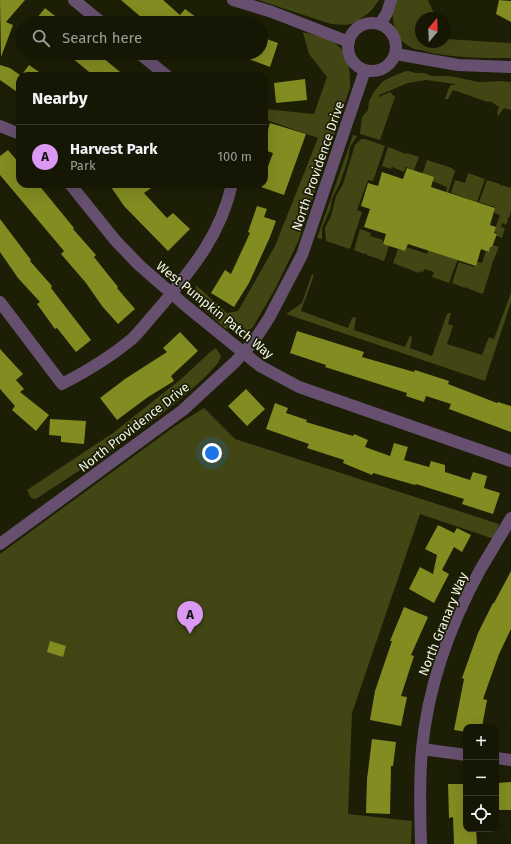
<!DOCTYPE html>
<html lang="en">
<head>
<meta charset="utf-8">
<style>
  body { margin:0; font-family:"Fira Sans",sans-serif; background:#1e1f0e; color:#f1f3f6 }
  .controls { position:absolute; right:12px; bottom:12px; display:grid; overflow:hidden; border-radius:8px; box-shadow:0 4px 16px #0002 }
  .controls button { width:36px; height:36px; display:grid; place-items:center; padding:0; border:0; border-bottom:1px solid #343526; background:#151604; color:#f1f3f6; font:20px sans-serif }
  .compass { position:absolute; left:415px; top:12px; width:36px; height:36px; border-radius:50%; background:#151604; box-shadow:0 4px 16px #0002; rotate:19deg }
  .you { position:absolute; left:212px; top:453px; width:14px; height:14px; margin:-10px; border:3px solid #fff; border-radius:50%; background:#1a73e8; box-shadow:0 0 0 6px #1a73e833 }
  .badge { display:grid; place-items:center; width:26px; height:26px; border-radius:50%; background:#dc99f4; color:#111; font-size:13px; font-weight:700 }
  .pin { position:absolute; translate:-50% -33px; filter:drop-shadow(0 1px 2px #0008) }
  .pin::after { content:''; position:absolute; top:21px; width:14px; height:12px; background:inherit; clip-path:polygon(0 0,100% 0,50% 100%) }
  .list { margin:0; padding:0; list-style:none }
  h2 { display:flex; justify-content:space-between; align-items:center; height:52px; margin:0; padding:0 16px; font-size:17px }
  h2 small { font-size:13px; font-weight:400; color:#9d9f9a }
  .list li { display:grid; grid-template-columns:26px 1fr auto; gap:12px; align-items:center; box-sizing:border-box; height:64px; padding:0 16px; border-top:1px solid #343526 }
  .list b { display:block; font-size:15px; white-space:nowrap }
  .list p { margin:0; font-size:13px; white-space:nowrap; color:#9d9f9a }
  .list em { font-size:13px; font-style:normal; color:#9d9f9a }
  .icon { flex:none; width:22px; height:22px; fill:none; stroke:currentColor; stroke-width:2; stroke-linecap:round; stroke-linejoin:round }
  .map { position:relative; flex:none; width:511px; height:844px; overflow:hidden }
  .search { position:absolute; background:#151604; box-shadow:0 4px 16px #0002; left:16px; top:16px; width:252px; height:44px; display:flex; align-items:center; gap:10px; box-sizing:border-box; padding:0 14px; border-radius:22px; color:#9d9f9a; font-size:15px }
  .panel { position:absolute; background:#151604; box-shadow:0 4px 16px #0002; left:16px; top:72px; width:252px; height:116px; border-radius:12px }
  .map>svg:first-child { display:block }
</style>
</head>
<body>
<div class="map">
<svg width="511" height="844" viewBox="0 0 511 844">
  <rect width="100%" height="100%" fill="#1c1e06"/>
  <!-- green -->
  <path fill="#424614" d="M258,0H379L371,11L355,23L346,25L331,24Z
    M395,0H428L436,18H421V42H445V36L446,39L511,43V58C483,58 455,58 427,52C423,50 416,50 412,48C393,39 390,18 395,0Z
    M303,32C311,34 319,36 327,39C348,47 351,68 350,88L298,242L275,289L253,327L248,332L244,333L225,328L199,305L195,300L196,285L227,313L238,311L275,246L318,138L264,119V109L314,114L327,77L309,54Z
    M406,71H409L415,73H424L432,76H450L479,82L502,81L511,82V110L504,108L498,116L497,113L499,107L490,101L488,102L453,90L448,99H445L449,88L451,85H455V84L426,80L408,83L379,95V97L390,92L395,97L380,140L360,134L362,117L368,110L369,101L374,92L382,82L391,77Z
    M353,135L357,136L350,147L348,159L340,183L332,199L330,210L322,228V239L317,238Z
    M361,139H365L385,146L373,181L368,180L357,210L362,212L350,249L326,241L325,228L331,216L336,196L343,184L355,145Z
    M388,147L406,154L407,153L419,157L414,170L406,167L404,172L392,167L391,169L382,166Z
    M427,160L452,168L455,171L448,193L446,192L447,187L430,180L422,175Z
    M468,173L485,179L477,202L451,193L455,180L465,183Z
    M487,180L500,184V186L502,185L511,188V210L509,218H507L508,220L506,225L502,223L501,227L505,228L502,238L497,236V233L494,232L500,215L494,213L495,207L479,202Z
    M360,229L371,233L370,236L383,240L382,243L389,246L384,261L367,255L366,253L364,254L354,250Z
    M493,245L499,247L492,264V265L483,294L469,289L467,287L465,288L452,283L459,262L474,267L477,262L482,263L486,251L489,252L490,247H492Z
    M406,247L427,254L429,249L458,259L449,283L432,277L434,272L424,269L423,272L420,271L419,273L393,263L398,249L405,251Z
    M312,274L314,275L301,311L348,328L352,318L356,317L354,330L405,347L410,336L412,337L410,348L432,356L447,314L449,313H451L448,324L453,326L447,344L482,355L489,337L494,339L511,293V302L485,381L286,314L302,303Z
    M216,348L221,356C220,363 212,369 207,375C158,423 93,461 36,499L31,498L27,490L113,433L181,379L209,353Z
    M204,408L235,439L499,524L494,539L420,514L352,713L348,814L412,821L411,844H0V554L175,426Z"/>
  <!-- building -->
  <path fill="#838c21" d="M0,0H25L6,22L13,25L1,57Z
    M121,0H163L180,15L185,9L204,23H148Z
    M499,0L511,1V22L496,14Z
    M45,8L64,23H33Z
    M261,37L278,43L270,67L235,54V53H261Z
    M66,53H97L125,76H94Z
    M0,65L10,68L20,75V94L0,80Z
    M29,65L45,76H21Z
    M305,79L307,100L276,103L274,83Z
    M270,123L306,134L284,195L261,187L262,184H264V177L273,153L264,150V143Z
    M8,150L20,164V184H38L74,228L73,229L96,255L94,257L118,287L117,288L135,309L118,324L102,306L86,283L61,254L64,251L0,175V156Z
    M407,168L434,177L431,187L495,208L490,225L496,227L494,233L497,234L492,247H490L489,252L481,249L476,266L408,244L405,251L383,244L386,234L364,227L370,209L361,206L368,183L378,186L382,172L403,179Z
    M109,184H157L144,193L167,218L173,213L190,229L168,251L124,206Z
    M257,206L267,209L264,217L276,221L270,237L249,283L234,307L211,293L225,270L231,274L250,233L248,232Z
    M0,219L31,260L30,261L52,286L51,288L91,340L76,352L57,328L55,329L37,304L40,302L18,278L0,252Z
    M297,331L364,352L362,357L414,372L415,370L449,381L448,384L497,403L498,402L511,406V432L449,409L451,404L426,396L424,402L406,396L407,393L325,367L326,365L290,353Z
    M180,332L198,351L171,376L174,381L148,397L117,420L100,398L125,379L167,352L163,348Z
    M0,349L23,374L16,380L24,389L20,392L49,415L36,431L12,410L15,406L0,389Z
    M246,389L265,409L247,426L228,406Z
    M275,403L288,408L286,413L307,420L306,422L353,436L354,434L368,440L365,447L390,456L394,443L408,447L404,460L429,467L431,461L445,465V472L470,480L473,472L487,476L484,488L500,493L493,514L462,504L464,499L416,484L415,485L373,473L372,475L343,463L344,460L307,448L309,444L266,429Z
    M50,419L86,421L84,444L61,442V436L49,435Z
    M438,525L454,533L457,528L471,535L462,552L454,547L442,570L449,574L434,603L409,589L420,567L433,574L437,555L425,549Z
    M511,571V629L499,654L483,699L487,700L482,727H466V732L454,730L464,679L462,678L478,633L493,603H494Z
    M404,607L428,617L411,655L414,656L401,696L407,697L401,726L370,720L375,691L392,641H390Z
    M50,641L66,646L63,657L47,652Z
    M372,739L396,742L393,766H391L390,814L366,813L367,779Z
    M511,782V810H498L497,783Z
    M448,784H466V829H476L477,844H454L453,817L449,818Z"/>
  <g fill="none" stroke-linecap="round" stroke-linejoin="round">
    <!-- minor -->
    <path stroke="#67506f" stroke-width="12" d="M74,0L102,23
      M233,0L272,12L349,42
      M348 47a24 24 0 1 1 48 0a24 24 0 1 1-48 0Z
      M380,24L387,13L391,0
      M139,53L167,76
      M396,54L458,65L511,67
      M0,126L20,134
      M70,184L115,240L139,265L186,306L260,366L299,387L511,461
      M0,302L62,384C87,371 111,357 133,338C143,328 152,316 161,306C193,268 221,234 232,184
      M0,544L183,410L235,362L254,341L269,318L302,255L365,70
      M422,749L466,755
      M496,758L511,760
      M421,844C420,813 419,781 422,749C428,687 450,625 480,570C490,553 501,535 511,518"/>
  </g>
  <g text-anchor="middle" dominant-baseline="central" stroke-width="3.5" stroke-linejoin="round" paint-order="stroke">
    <!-- street labels -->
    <g font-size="13" fill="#f2f5e5" stroke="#1c1e06">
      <text transform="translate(318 166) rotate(-71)">North Providence Drive</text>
      <text transform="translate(215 310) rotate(39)">West Pumpkin Patch Way</text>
      <text transform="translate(134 427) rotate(-38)">North Providence Drive</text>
      <text transform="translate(443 624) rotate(-68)">North Granary Way</text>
    </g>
  </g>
</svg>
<div class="controls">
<button>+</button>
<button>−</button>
<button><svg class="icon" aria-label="locate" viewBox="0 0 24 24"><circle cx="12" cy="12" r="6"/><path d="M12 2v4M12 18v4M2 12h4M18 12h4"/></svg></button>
</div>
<svg class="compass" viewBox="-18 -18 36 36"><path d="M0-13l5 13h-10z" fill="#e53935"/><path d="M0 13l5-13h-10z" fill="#9d9f9a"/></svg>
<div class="you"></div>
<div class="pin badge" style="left:190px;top:634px">A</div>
<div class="search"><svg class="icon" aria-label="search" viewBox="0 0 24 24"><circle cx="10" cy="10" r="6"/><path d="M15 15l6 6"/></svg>Search here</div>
<section class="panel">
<h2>Nearby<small></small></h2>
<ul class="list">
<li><span class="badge">A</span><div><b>Harvest Park</b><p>Park</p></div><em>100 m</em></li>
</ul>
</section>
</div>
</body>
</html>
